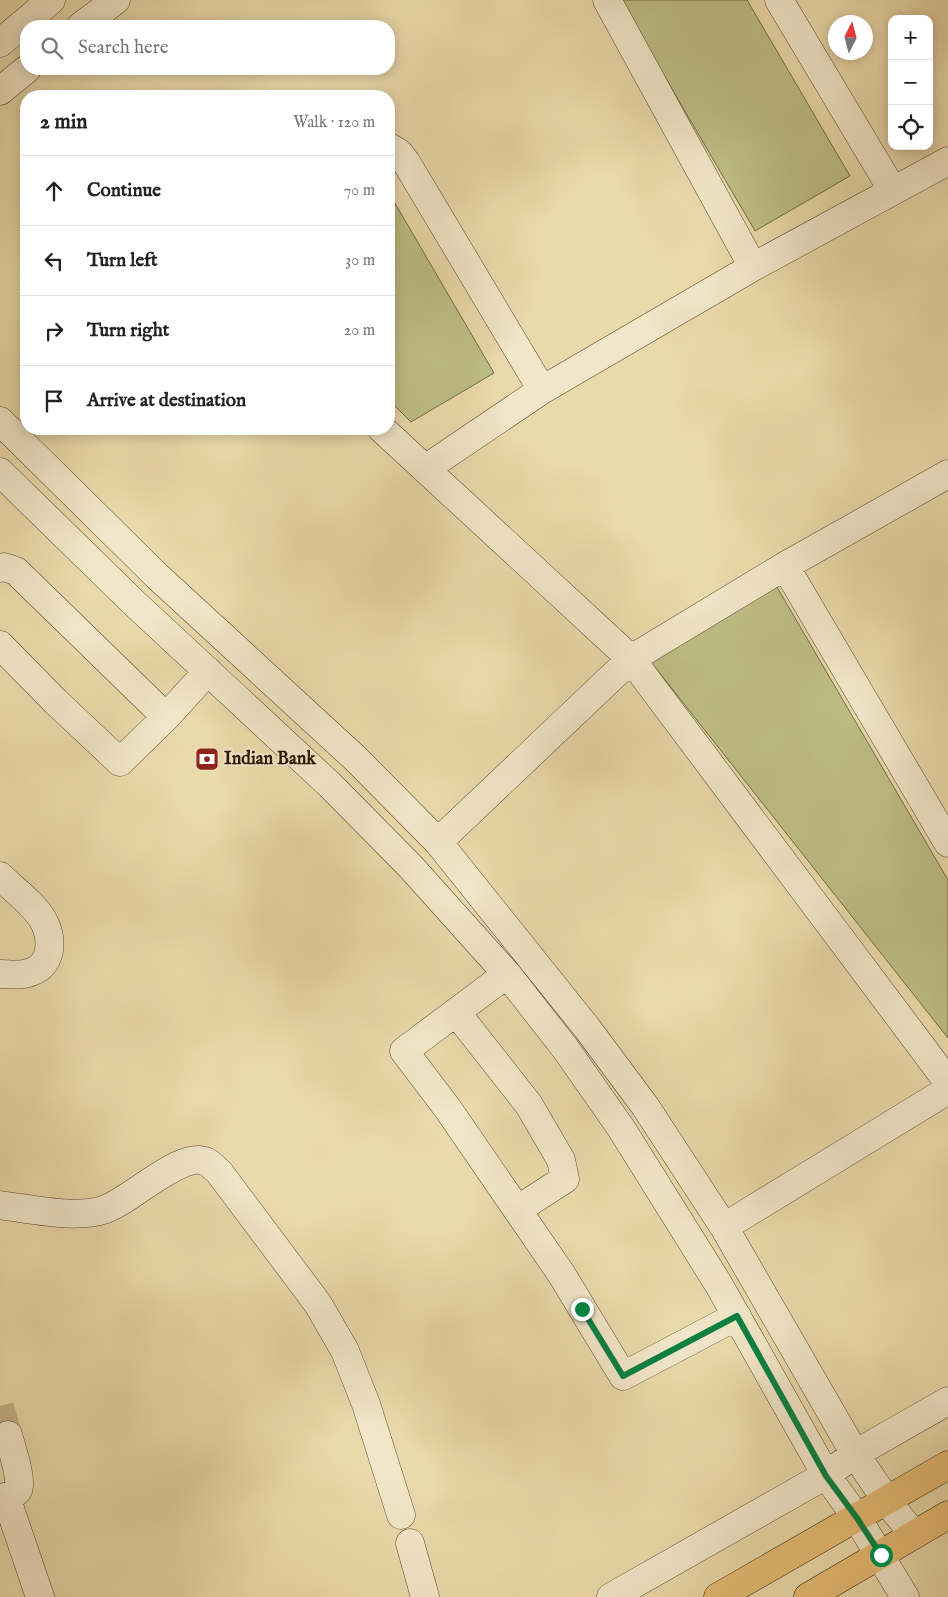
<!DOCTYPE html>
<html lang="en">
<head>
<meta charset="utf-8">
<style>
  body { margin:0; font-family:"IM FELL English",serif; background:#f2f2f2; color:#222 }
  .controls { position:absolute; right:15px; top:15px; display:grid; overflow:hidden; border-radius:10px; box-shadow:0 2px 12px #0003 }
  .controls button { width:45px; height:45px; display:grid; place-items:center; padding:0; border:0; border-bottom:1px solid #e0e0e0; background:#fff; color:#222; font:25px sans-serif }
  .compass { position:absolute; left:828px; top:15px; width:45px; height:45px; border-radius:50%; background:#fff; box-shadow:0 2px 12px #0003; rotate:6deg }
  .stop { position:absolute; width:15px; height:15px; margin:-11px; border:4px solid #0b8043; border-radius:50%; background:#fff }
  .stop.end { background:#0b8043; border-color:#fff; box-shadow:0 1px 5px #0008 }
  .list { margin:0; padding:0; list-style:none }
  h2 { display:flex; justify-content:space-between; align-items:center; height:65px; margin:0; padding:0 20px; font-size:21px }
  h2 small { font-size:16px; font-weight:400; color:#767676 }
  .list li { display:grid; grid-template-columns:32px 1fr auto; gap:15px; align-items:center; box-sizing:border-box; height:70px; padding:0 20px; border-top:1px solid #e0e0e0 }
  .list b { display:block; font-size:19px; white-space:nowrap }
  .list em { font-size:16px; font-style:normal; color:#767676 }
  .icon { flex:none; width:28px; height:28px; fill:none; stroke:currentColor; stroke-width:2; stroke-linecap:round; stroke-linejoin:round }
  .map { position:relative; flex:none; width:948px; height:1597px; overflow:hidden }
  .search { position:absolute; background:#fff; box-shadow:0 2px 12px #0003; left:20px; top:20px; width:375px; height:55px; display:flex; align-items:center; gap:12px; box-sizing:border-box; padding:0 18px; border-radius:20px; color:#767676; font-size:19px }
  .panel { position:absolute; background:#fff; box-shadow:0 2px 12px #0003; left:20px; top:90px; width:375px; height:345px; border-radius:20px }
  .map>svg:first-child { display:block }
</style>
</head>
<body>
<div class="map">
<svg width="948" height="1597" viewBox="0 0 948 1597">
  <rect width="100%" height="100%" fill="#ead9aa"/>
  <filter id="stains"><feTurbulence type="fractalNoise" baseFrequency=".004" numOctaves="4"/><feColorMatrix values="0 0 0 0 .2 0 0 0 0 .09 0 0 0 0 .02 0 0 0 .5 -.17"/></filter>
  <radialGradient id="worn" r=".72"><stop offset=".6" stop-color="#630" stop-opacity="0"/><stop offset="1" stop-color="#630" stop-opacity=".3"/></radialGradient>
  <!-- green -->
  <path fill="#bdbe84" stroke="#726b44" d="M620,0H747L850,176L755,231Z
    M389,193L494,373L411,422L389,400Z
    M774,582L948,880V1038L643,652Z"/>
  <g fill="none" stroke-linecap="round" stroke-linejoin="round">
    <!-- minor-tunnel -->
    <path stroke="#c3b289" stroke-width="28" stroke-dasharray="28 14" stroke-linecap="butt" d="M0,1406L8,1435"/>
    <!-- minor casing -->
    <g stroke="#58482e" stroke-width="29">
      <path id="minor" d="M607,0L753,267
        M779,0L893,191
        M81,26L116,0
        M0,43L51,0
        M0,91L27,69
        M389,147L399,153L406,162L542,390
        M0,421L157,576L356,759L438,842L587,1028L645,1106L724,1227L855,1454L887,1501L914,1535
        M382,429L631,659L948,1082
        M425,469L542,390L753,267L948,161
        M0,472L132,601L330,785L410,866L507,974L565,1048L621,1128L719,1285L826,1475L857,1518L905,1597
        M785,566L948,843
        M0,568L4,567L16,571L166,717
        M0,645L56,702L120,762L166,717L208,671
        M438,842L631,659L785,566L948,474
        M0,876C14,890 33,903 43,920C53,938 53,965 31,972C22,976 9,974 0,974
        M507,974L404,1051L448,1109L562,1275L623,1376L737,1316
        M456,1012L529,1105L561,1160L565,1179L517,1210
        M0,1205C29,1209 75,1219 103,1210C130,1202 182,1149 207,1162C211,1164 215,1169 219,1172L318,1304L345,1351L366,1404L401,1515
        M724,1227L948,1090
        M6,1497L40,1597
        M0,1498C6,1497 14,1496 18,1490C23,1481 11,1446 8,1435
        M410,1543L425,1597
        M611,1597L826,1475L855,1454L948,1401"/>
    </g>
    <!-- major casing -->
    <g stroke="#271804" stroke-width="29">
      <path id="major" d="M718,1597L948,1465
        M808,1597L948,1515"/>
    </g>
    <!-- minor -->
    <use href="#minor" stroke="#f1e6c8" stroke-width="28"/>
    <!-- major -->
    <use href="#major" stroke="#e5bc75" stroke-width="28"/>
  </g>
  <g fill="none" stroke-linecap="round" stroke-linejoin="round">
    <!-- route -->
    <path stroke="#0b8043" stroke-width="6" d="M582,1309L623,1376L737,1316L826,1476L857,1518L881,1555"/>
  </g>
  <!-- icons -->
  <defs>
    <g id="bank-square" transform="scale(1.25)"><rect x="-9" y="-9" width="18" height="18" rx="4" fill="#8f2418" stroke="#f1e6c8"/><path d="M-6-4H6V4H-6ZM0-2.3a2.3 2.3 0 1 0 0 4.6a2.3 2.3 0 1 0 0-4.6Z" fill="#fff"/></g>
  </defs>
  <g fill-rule="evenodd">
    <use href="#bank-square" x="207" y="759"/>
  </g>
  <g text-anchor="middle" dominant-baseline="central" stroke-width="4" stroke-linejoin="round" paint-order="stroke">
    <!-- poi labels -->
    <g font-size="18" font-weight="bold" fill="#271804" stroke="#f1e6c8" text-anchor="start">
      <text x="224" y="759">Indian Bank</text>
    </g>
  </g>
  <rect width="100%" height="100%" filter="url(#stains)"/>
  <rect width="100%" height="100%" fill="url(#worn)"/>
</svg>
<div class="controls">
<button>+</button>
<button>−</button>
<button><svg class="icon" aria-label="locate" viewBox="0 0 24 24"><circle cx="12" cy="12" r="6"/><path d="M12 2v4M12 18v4M2 12h4M18 12h4"/></svg></button>
</div>
<svg class="compass" viewBox="-18 -18 36 36"><path d="M0-13l5 13h-10z" fill="#e53935"/><path d="M0 13l5-13h-10z" fill="#767676"/></svg>
<div class="stop" style="left:881px;top:1555px"></div>
<div class="stop end" style="left:582px;top:1309px"></div>
<div class="search"><svg class="icon" aria-label="search" viewBox="0 0 24 24"><circle cx="10" cy="10" r="6"/><path d="M15 15l6 6"/></svg>Search here</div>
<section class="panel">
<h2>2 min<small>Walk · 120 m</small></h2>
<ul class="list">
<li><svg class="icon" aria-label="ahead" viewBox="0 0 24 24"><path d="M12 20V5M6 11l6-6 6 6"/></svg><div><b>Continue</b></div><em>70 m</em></li>
<li><svg class="icon" aria-label="left" viewBox="0 0 24 24"><path d="M17 20v-9H6M10 6l-5 5 5 5"/></svg><div><b>Turn left</b></div><em>30 m</em></li>
<li><svg class="icon" aria-label="right" viewBox="0 0 24 24"><path d="M7 20v-9h11M14 6l5 5-5 5"/></svg><div><b>Turn right</b></div><em>20 m</em></li>
<li><svg class="icon" aria-label="arrive" viewBox="0 0 24 24"><path d="M6 21V4h12l-3 4 3 4H6"/></svg><div><b>Arrive at destination</b></div></li>
</ul>
</section>
</div>
</body>
</html>
